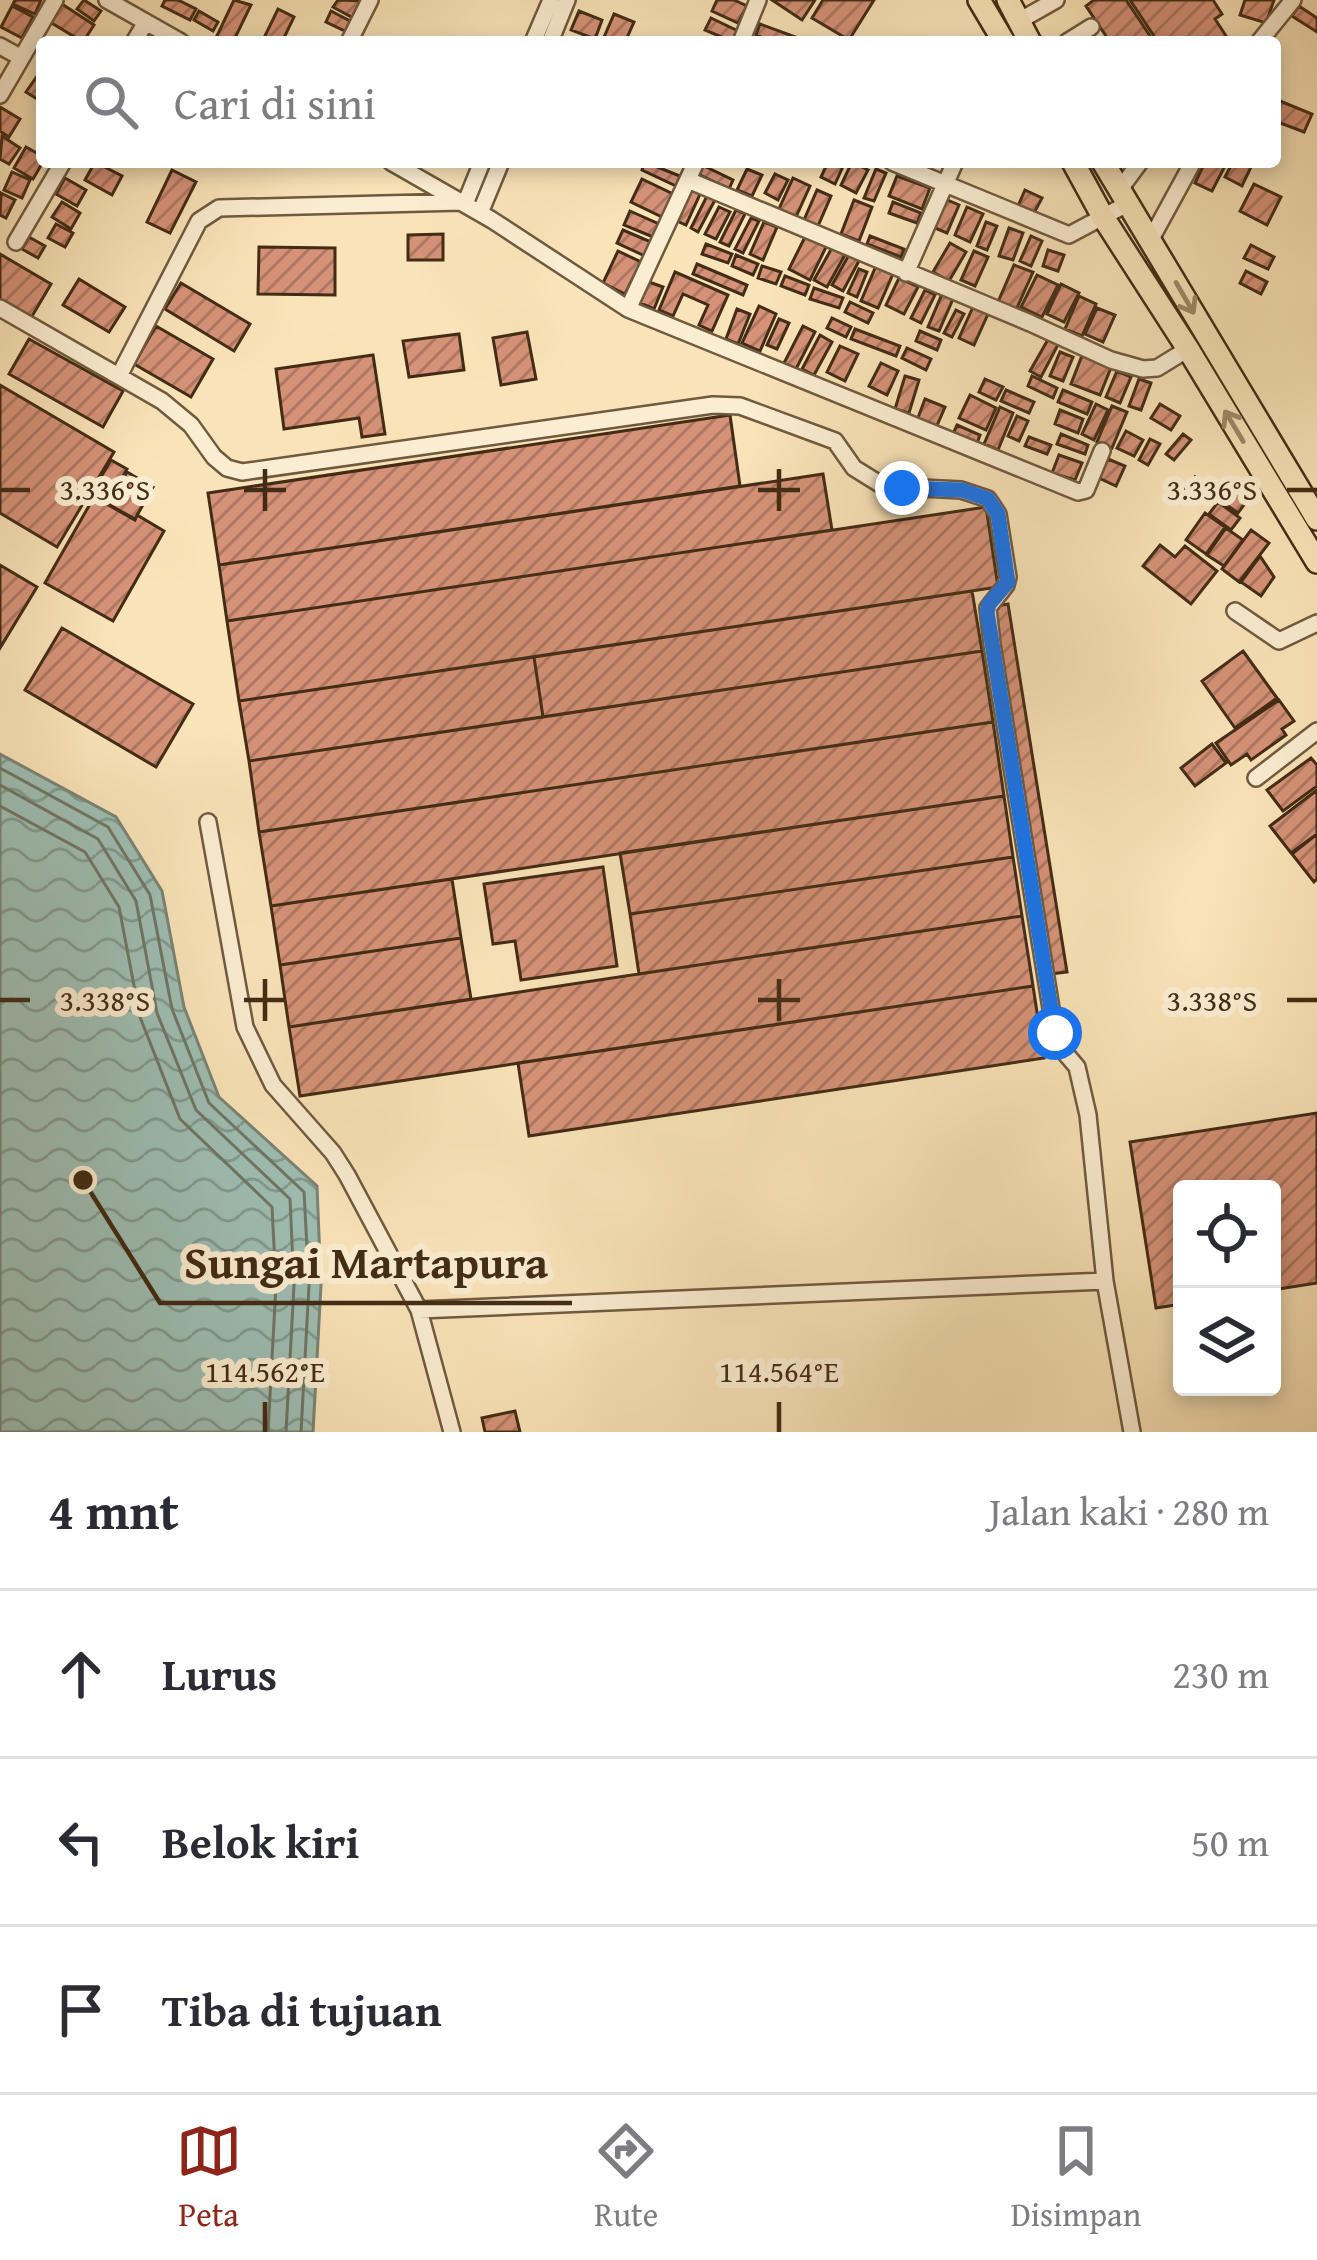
<!DOCTYPE html>
<html lang="id">
<head>
<meta charset="utf-8">
<style>
  body { margin:0; font-family:"Gentium Book Plus",serif; background:#f7f7f7; color:#2b2b33 }
  .controls { position:absolute; right:36px; bottom:36px; display:grid; overflow:hidden; border-radius:12px; box-shadow:0 6px 18px #0003 }
  .controls button { width:108px; height:108px; display:grid; place-items:center; padding:0; border:0; border-bottom:3px solid #e1e1e2; background:#fff; color:#2b2b33; font:60px sans-serif }
  .stop { position:absolute; width:36px; height:36px; margin:-27px; border:9px solid #1a73e8; border-radius:50%; background:#fff }
  .stop.end { background:#1a73e8; border-color:#fff; box-shadow:0 3px 12px #0008 }
  .list { margin:0; padding:0; list-style:none }
  h2 { display:flex; justify-content:space-between; align-items:center; height:156px; margin:0; padding:0 48px; font-size:51px }
  h2 small { font-size:39px; font-weight:400; color:#7c7c81 }
  .list li { display:grid; grid-template-columns:78px 1fr auto; gap:36px; align-items:center; box-sizing:border-box; height:168px; padding:0 48px; border-top:3px solid #e1e1e2 }
  .list b { display:block; font-size:45px; white-space:nowrap }
  .list em { font-size:39px; font-style:normal; color:#7c7c81 }
  .icon { flex:none; width:66px; height:66px; fill:none; stroke:currentColor; stroke-width:2; stroke-linecap:round; stroke-linejoin:round }
  .map { position:relative; flex:none; width:1317px; height:1432px; overflow:hidden }
  .search { position:absolute; background:#fff; box-shadow:0 6px 18px #0003; left:36px; right:36px; top:36px; height:132px; display:flex; align-items:center; gap:30px; box-sizing:border-box; padding:0 42px; border-radius:12px; color:#7c7c81; font-size:45px }
  .sheet { height:660px; background:#fff }
  nav { display:flex; justify-content:space-around; align-items:center; box-sizing:border-box; height:168px; border-top:3px solid #e1e1e2; background:#fff; font-size:33px; color:#7c7c81 }
  nav a { display:grid; justify-items:center; gap:6px }
  nav .on { color:#8f2418 }
  .map>svg:first-child { display:block }
</style>
</head>
<body>
<div class="map">
<svg width="1317" height="1432" viewBox="0 0 1317 1432">
  <defs>
    <pattern id="water-waves" width="16" height="10" patternUnits="userSpaceOnUse" patternTransform="scale(3)"><rect width="16" height="10" fill="#9ebeb3"/><path d="M0 5q4-4 8 0t8 0" fill="none" stroke="#829b90"/></pattern>
    <pattern id="building-hatch" width="6" height="6" patternUnits="userSpaceOnUse" patternTransform="scale(3)"><rect width="6" height="6" fill="#d59278"/><path d="M-1 1l2-2M0 6l6-6M5 7l2-2" fill="none" stroke="#ae7761"/></pattern>
  </defs>
  <rect width="100%" height="100%" fill="#f9e3b8"/>
  <filter id="stains"><feTurbulence type="fractalNoise" baseFrequency=".00167" numOctaves="4"/><feColorMatrix values="0 0 0 0 .2 0 0 0 0 .09 0 0 0 0 .02 0 0 0 .5 -.17"/></filter>
  <radialGradient id="worn" r=".72"><stop offset=".6" stop-color="#630" stop-opacity="0"/><stop offset="1" stop-color="#630" stop-opacity=".3"/></radialGradient>
  <!-- water -->
  <path fill="url(#water-waves)" stroke="#7a8474" stroke-width="3" d="M0,754L116,817L162,891L184,1007L219,1097L317,1186L321,1285L313,1432H0Z"/>
  <g fill="none" stroke-linecap="round" stroke-linejoin="round">
    <!-- shore -->
    <path stroke="#707564" stroke-width="3" d="M0,768L108,827L150,895L172,1009L209,1103L304,1192L309,1285L301,1432
      M0,785L98,839L136,901L157,1013L196,1110L290,1199L294,1285L286,1432
      M0,806L85,852L119,907L140,1017L180,1119L272,1207L276,1285L268,1432"/>
  </g>
  <!-- building -->
  <path fill="url(#building-hatch)" stroke="#432c15" stroke-width="3" d="M15,0H41L35,14L13,4Z
    M84,0L101,11L94,21L77,9Z
    M165,0H178L196,9L190,20L162,6Z
    M234,0L251,5L233,42H214Z
    M338,0L366,1L355,19L333,7Z
    M717,0H734L747,6L738,23L712,11Z
    M772,0H815L802,20Z
    M823,0H874L849,40L812,18Z
    M1094,0H1126L1154,42H1110L1086,6Z
    M1130,0H1213L1222,14L1215,19L1230,42H1158Z
    M1245,0H1274L1266,23L1240,15Z
    M62,4L94,25L83,42L50,22Z
    M12,6L33,17L22,38L1,27Z
    M1299,6L1317,18V32L1292,16Z
    M278,9L294,17L282,42H262Z
    M199,11L218,22L213,31L194,20Z
    M331,11L352,22L347,32L326,22Z
    M579,11L602,20L595,39L571,30Z
    M614,14L634,22L625,42H602Z
    M711,18L738,31L733,42L705,30Z
    M760,24L798,38L797,42H773L756,35Z
    M38,75L42,77V102L26,92Z
    M1275,99L1312,114L1304,132L1275,121Z
    M0,107L20,119L9,137L0,131Z
    M2,136L20,148L9,164L0,159Z
    M26,147L42,156L43,162L33,179L14,168Z
    M95,162L122,176L112,195L85,180Z
    M645,162L680,176L676,186L642,170Z
    M828,162H845L835,184L821,177Z
    M852,162L868,170L856,193L841,185Z
    M1205,162H1227L1212,191L1195,183Z
    M1233,162H1241L1251,167L1242,186L1225,177Z
    M700,164L733,180L729,189L696,173Z
    M747,169L762,175L752,196L737,190Z
    M876,169L886,173L874,201L864,198Z
    M172,170L196,182L170,233L147,222Z
    M12,172L30,180L22,198L4,190Z
    M775,174L788,180L778,200L765,193Z
    M897,176L930,188L922,209L889,196Z
    M65,178L86,190L77,206L56,194Z
    M793,178L810,186L795,219L778,211Z
    M642,179L673,194L662,217L631,202Z
    M1254,184L1281,197L1267,225L1240,211Z
    M692,188L701,192L686,225L677,221Z
    M817,190L831,196L818,226L804,220Z
    M1025,190L1042,198L1034,213L1018,206Z
    M1,193L15,200L6,218L0,215Z
    M707,196L715,200L698,232L691,228Z
    M943,198L959,205L947,233L930,226Z
    M854,200L872,207L859,241L841,234Z
    M62,202L80,213L71,229L52,217Z
    M893,202L921,213L917,223L889,213Z
    M719,207L730,212L716,239L705,234Z
    M967,207L983,214L970,242L955,235Z
    M736,210L745,214L729,246L720,242Z
    M630,211L659,224L653,237L624,225Z
    M751,218L759,221L743,253L735,249Z
    M764,222L777,227L763,260L750,254Z
    M986,222L997,226L987,250L977,246Z
    M56,224L73,233L65,247L48,238Z
    M1009,228L1023,233L1013,260L999,256Z
    M623,230L651,242L645,256L617,243Z
    M807,233L828,243L810,280L789,269Z
    M443,234V260H408V235Z
    M870,236L904,249L901,257L867,244Z
    M1031,236L1042,241L1031,266L1020,261Z
    M29,237L45,246L38,258L22,249Z
    M950,243L966,252L949,281L933,272Z
    M706,244L732,254L728,263L702,254Z
    M1251,245L1274,257L1268,269L1244,258Z
    M833,246L846,253L827,287L814,280Z
    M259,247L335,248V295L258,294Z
    M1048,250L1064,255L1058,271L1043,266Z
    M618,251L641,262L625,294L603,283Z
    M974,251L988,257L975,286L961,280Z
    M850,253L860,259L843,291L832,285Z
    M0,254L51,284L31,318L0,299Z
    M736,255L758,264L753,275L732,266Z
    M697,264L747,285L743,295L693,274Z
    M1014,265L1033,272L1016,310L998,302Z
    M762,266L781,272L776,284L758,278Z
    M876,266L893,274L878,308L861,301Z
    M859,269L867,272L857,297L848,293Z
    M1246,271L1267,282L1261,294L1240,283Z
    M675,272L728,295L712,331L699,325L708,305L683,294L673,316L659,310Z
    M1037,275L1058,285L1042,317L1021,307Z
    M785,276L809,285L805,295L781,286Z
    M899,278L918,287L904,314L886,305Z
    M79,279L125,307L109,332L63,305Z
    M649,282L663,287L654,309L640,303Z
    M181,283L250,324L234,351L165,309Z
    M1061,284L1079,293L1064,322L1047,314Z
    M814,288L843,298L839,308L810,299Z
    M925,290L935,295L921,323L911,318Z
    M942,294L953,299L939,331L928,327Z
    M1079,296L1096,304L1082,336L1065,329Z
    M850,302L873,313L868,323L845,312Z
    M759,306L776,314L760,351L742,343Z
    M973,307L988,314L974,345L959,338Z
    M1097,308L1115,315L1103,342L1085,334Z
    M737,309L750,314L738,344L726,339Z
    M956,310L964,314L952,337L944,333Z
    M832,318L851,327L846,337L827,328Z
    M779,319L789,323L777,349L767,345Z
    M156,326L213,359L191,397L134,364Z
    M803,326L815,332L796,369L784,363Z
    M855,329L900,346L896,356L851,339Z
    M920,331L941,340L937,350L916,341Z
    M527,332L536,379L501,385L493,338Z
    M459,334L464,370L409,377L403,341Z
    M820,335L832,342L814,375L802,369Z
    M1050,336L1060,341L1041,377L1030,371Z
    M29,339L123,391L103,427L9,374Z
    M840,346L858,354L845,381L827,372Z
    M907,348L931,359L926,370L902,358Z
    M1060,352L1073,357L1063,381L1050,376Z
    M1083,353L1112,365L1100,395L1071,384Z
    M373,355L385,434L362,437L359,418L284,429L276,369Z
    M881,363L898,371L887,395L869,386Z
    M1117,371L1131,377L1120,403L1106,397Z
    M905,376L919,380L909,413L895,409Z
    M1032,376L1057,388L1053,398L1028,386Z
    M985,379L1003,387L996,400L979,392Z
    M1139,379L1151,383L1141,410L1129,406Z
    M0,385L114,452L57,547L0,513Z
    M1006,390L1034,402L1029,413L1001,401Z
    M1063,390L1092,402L1087,414L1058,402Z
    M970,395L996,408L986,430L959,418Z
    M925,399L945,407L935,430L916,423Z
    M1096,404L1108,410L1094,440L1082,434Z
    M1160,404L1180,416L1171,430L1151,418Z
    M1112,406L1127,412L1112,448L1097,442Z
    M1000,407L1013,413L998,450L984,444Z
    M1060,410L1083,419L1078,433L1055,424Z
    M730,415L740,486L219,565L208,493Z
    M1017,416L1028,421L1019,441L1008,436Z
    M957,425L980,435L976,446L952,436Z
    M1126,431L1143,440L1134,456L1117,448Z
    M1061,434L1088,445L1085,454L1057,444Z
    M1183,434L1191,440L1174,460L1166,454Z
    M1029,437L1051,445L1047,454L1025,446Z
    M1150,439L1160,444L1148,465L1139,460Z
    M1059,455L1082,463L1075,480L1052,473Z
    M1108,459L1125,466L1116,486L1099,478Z
    M111,460L127,469L108,503L91,494Z
    M127,472L153,487L135,519L108,504Z
    M823,474L832,530L227,621L219,565Z
    M1195,477L1206,487L1195,499L1184,490Z
    M1232,486L1249,498L1238,513L1221,501Z
    M94,497L135,520L137,515L164,531L113,621L45,583Z
    M1218,502L1240,518L1231,530L1209,514Z
    M986,507L998,587L239,701L227,621Z
    M1205,513L1225,527L1206,554L1186,540Z
    M1226,528L1243,540L1224,566L1207,555Z
    M1251,530L1269,543L1239,582L1222,569Z
    M1160,545L1175,557L1185,546L1217,571L1191,604L1143,566Z
    M1260,556L1274,577L1261,596L1241,582Z
    M0,565L37,587L0,648Z
    M972,591L982,651L543,717L534,657Z
    M1008,604L1067,972L1050,974L992,607Z
    M62,628L193,704L156,767L25,690Z
    M982,651L993,722L259,832L249,761Z
    M1243,651L1277,698L1235,728L1202,681Z
    M534,657L543,717L249,761L239,701Z
    M1279,700L1294,721L1282,729L1286,735L1251,760L1247,754L1231,765L1216,743Z
    M993,722L1004,796L271,906L259,832Z
    M1212,744L1226,763L1195,786L1181,768Z
    M1311,758L1317,765V786L1283,811L1267,790Z
    M1317,790V834L1291,853L1270,826Z
    M1004,796L1013,857L630,914L620,853Z
    M1317,834V879L1314,882L1292,854Z
    M1013,857L1022,916L639,974L630,914Z
    M603,867L617,966L521,980L515,941L493,944L484,884Z
    M452,879L461,938L280,965L271,906Z
    M1022,916L1033,986L300,1096L289,1027Z
    M461,938L471,999L289,1027L280,965Z
    M1033,986L1044,1058L529,1136L518,1063Z
    M1317,1113V1283L1272,1290V1189H1182V1304L1156,1308L1130,1142Z
    M515,1411L520,1432H485L482,1418Z"/>
  <g fill="none" stroke-linecap="round" stroke-linejoin="round">
    <!-- minor casing -->
    <g stroke="#705a3e" stroke-width="20">
      <path id="minor" d="M107,0L181,42
        M1019,21L1056,0
        M134,42L146,22
        M349,42L370,0
        M533,42L551,0
        M550,42L567,0
        M741,42L758,0
        M1067,42L1091,27
        M1259,42L1293,0
        M0,46L20,57
        M0,95L55,0
        M391,162L492,220L628,309L1078,492L1086,490L1102,451
        M892,162L1069,235L1129,203
        M688,180L1030,323L1111,360L1143,369L1157,368L1188,349
        M1120,189L1140,162
        M465,204L482,162
        M480,213L501,162
        M1151,239L1193,162
        M16,242L63,162
        M906,273L955,162
        M0,308L162,401L191,425L214,457L227,468L242,472L713,405L740,406L835,441L854,468L883,486L961,490L988,499L998,514L1008,577L1006,585L988,608L992,644L1055,1033L1060,1047L1077,1067L1088,1115L1105,1281L1132,1432
        M628,309L696,162
        M119,376L199,221L219,208L461,202
        M1235,611L1279,641L1317,623
        M1256,778L1317,731
        M208,822L245,1027L273,1085L333,1153L347,1175L419,1310L452,1432
        M419,1310L1105,1281"/>
    </g>
    <!-- highway casing -->
    <g stroke="#432c15" stroke-width="26">
      <path id="highway" d="M979,0L1004,42
        M1008,0L1030,42
        M1073,162L1103,217L1188,349L1317,562
        M1103,162L1317,519"/>
    </g>
    <!-- minor -->
    <use href="#minor" stroke="#fbedd1" stroke-width="15"/>
    <!-- highway -->
    <use href="#highway" stroke="#f9e3b8" stroke-width="21"/>
  </g>
  <!-- one-way arrows -->
  <defs><path id="oneway-shaft" d="M-6 0H5M1.5-3L5.5 0L1.5 3" fill="none" stroke-width="1.6" stroke-linecap="round" stroke-linejoin="round" transform="scale(3)"/></defs>
  <g stroke="#9e8866">
    <use href="#oneway-shaft" transform="translate(1185 298) rotate(60)"/>
    <use href="#oneway-shaft" transform="translate(1234 426) rotate(-121)"/>
  </g>
  <g fill="none" stroke-linecap="round" stroke-linejoin="round">
    <!-- route -->
    <path stroke="#1a73e8" stroke-width="15" d="M902,488L962,490L988,499L998,514L1008,582L989,604L987,612L1055,1033"/>
  </g>
  <!-- ticks -->
  <path fill="none" stroke="#432c15" stroke-width="4.5" d="M265,469V511M779,469V511M0,490H30M244,490H286M758,490H800M1287,490H1317M265,979V1021M779,979V1021M0,1000H30M244,1000H286M758,1000H800M1287,1000H1317M265,1402V1432M779,1402V1432"/>
  <g font-size="30" text-anchor="middle" fill="#432c15" stroke="#fbedd1" stroke-width="12" stroke-linejoin="round" paint-order="stroke">
    <text x="105" y="500">3.336°S</text>
    <text x="1212" y="500">3.336°S</text>
    <text x="105" y="1011">3.338°S</text>
    <text x="1212" y="1011">3.338°S</text>
    <text x="265" y="1382">114.562°E</text>
    <text x="779" y="1382">114.564°E</text>
  </g>
  <!-- callouts -->
  <path fill="none" stroke="#432c15" stroke-width="4.5" d="M83 1180L160 1303H572"/>
  <circle fill="#432c15" stroke="#fbedd1" stroke-width="4.5" cx="83" cy="1180" r="12"/>
  <g font-size="45" text-anchor="middle" font-weight="bold" fill="#432c15" stroke="#fbedd1" stroke-width="12" stroke-linejoin="round" paint-order="stroke">
    <text x="366" y="1278">Sungai Martapura</text>
  </g>
  <rect width="100%" height="100%" filter="url(#stains)"/>
  <rect width="100%" height="100%" fill="url(#worn)"/>
</svg>
<div class="controls">
<button><svg class="icon" aria-label="locate" viewBox="0 0 24 24"><circle cx="12" cy="12" r="6"/><path d="M12 2v4M12 18v4M2 12h4M18 12h4"/></svg></button>
<button><svg class="icon" aria-label="layers" viewBox="0 0 24 24"><path d="M12 4l9 5-9 5-9-5zM3 14l9 5 9-5"/></svg></button>
</div>
<div class="stop" style="left:1055px;top:1033px"></div>
<div class="stop end" style="left:902px;top:488px"></div>
<div class="search"><svg class="icon" aria-label="search" viewBox="0 0 24 24"><circle cx="10" cy="10" r="6"/><path d="M15 15l6 6"/></svg>Cari di sini</div>
</div>
<section class="sheet">
<h2>4 mnt<small>Jalan kaki · 280 m</small></h2>
<ul class="list">
<li><svg class="icon" aria-label="ahead" viewBox="0 0 24 24"><path d="M12 20V5M6 11l6-6 6 6"/></svg><div><b>Lurus</b></div><em>230 m</em></li>
<li><svg class="icon" aria-label="left" viewBox="0 0 24 24"><path d="M17 20v-9H6M10 6l-5 5 5 5"/></svg><div><b>Belok kiri</b></div><em>50 m</em></li>
<li><svg class="icon" aria-label="arrive" viewBox="0 0 24 24"><path d="M6 21V4h12l-3 4 3 4H6"/></svg><div><b>Tiba di tujuan</b></div></li>
</ul>
</section>
<nav>
<a class="on"><svg class="icon" aria-label="map" viewBox="0 0 24 24"><path d="M3 6l6-2 6 2 6-2v14l-6 2-6-2-6 2zM9 4v14M15 6v14"/></svg>Peta</a>
<a><svg class="icon" aria-label="directions" viewBox="0 0 24 24"><path d="M12 3l9 9-9 9-9-9zM9 14v-3h6M13 9l2 2-2 2"/></svg>Rute</a>
<a><svg class="icon" aria-label="saved" viewBox="0 0 24 24"><path d="M7 4h10v16l-5-4-5 4z"/></svg>Disimpan</a>
</nav>
</body>
</html>
